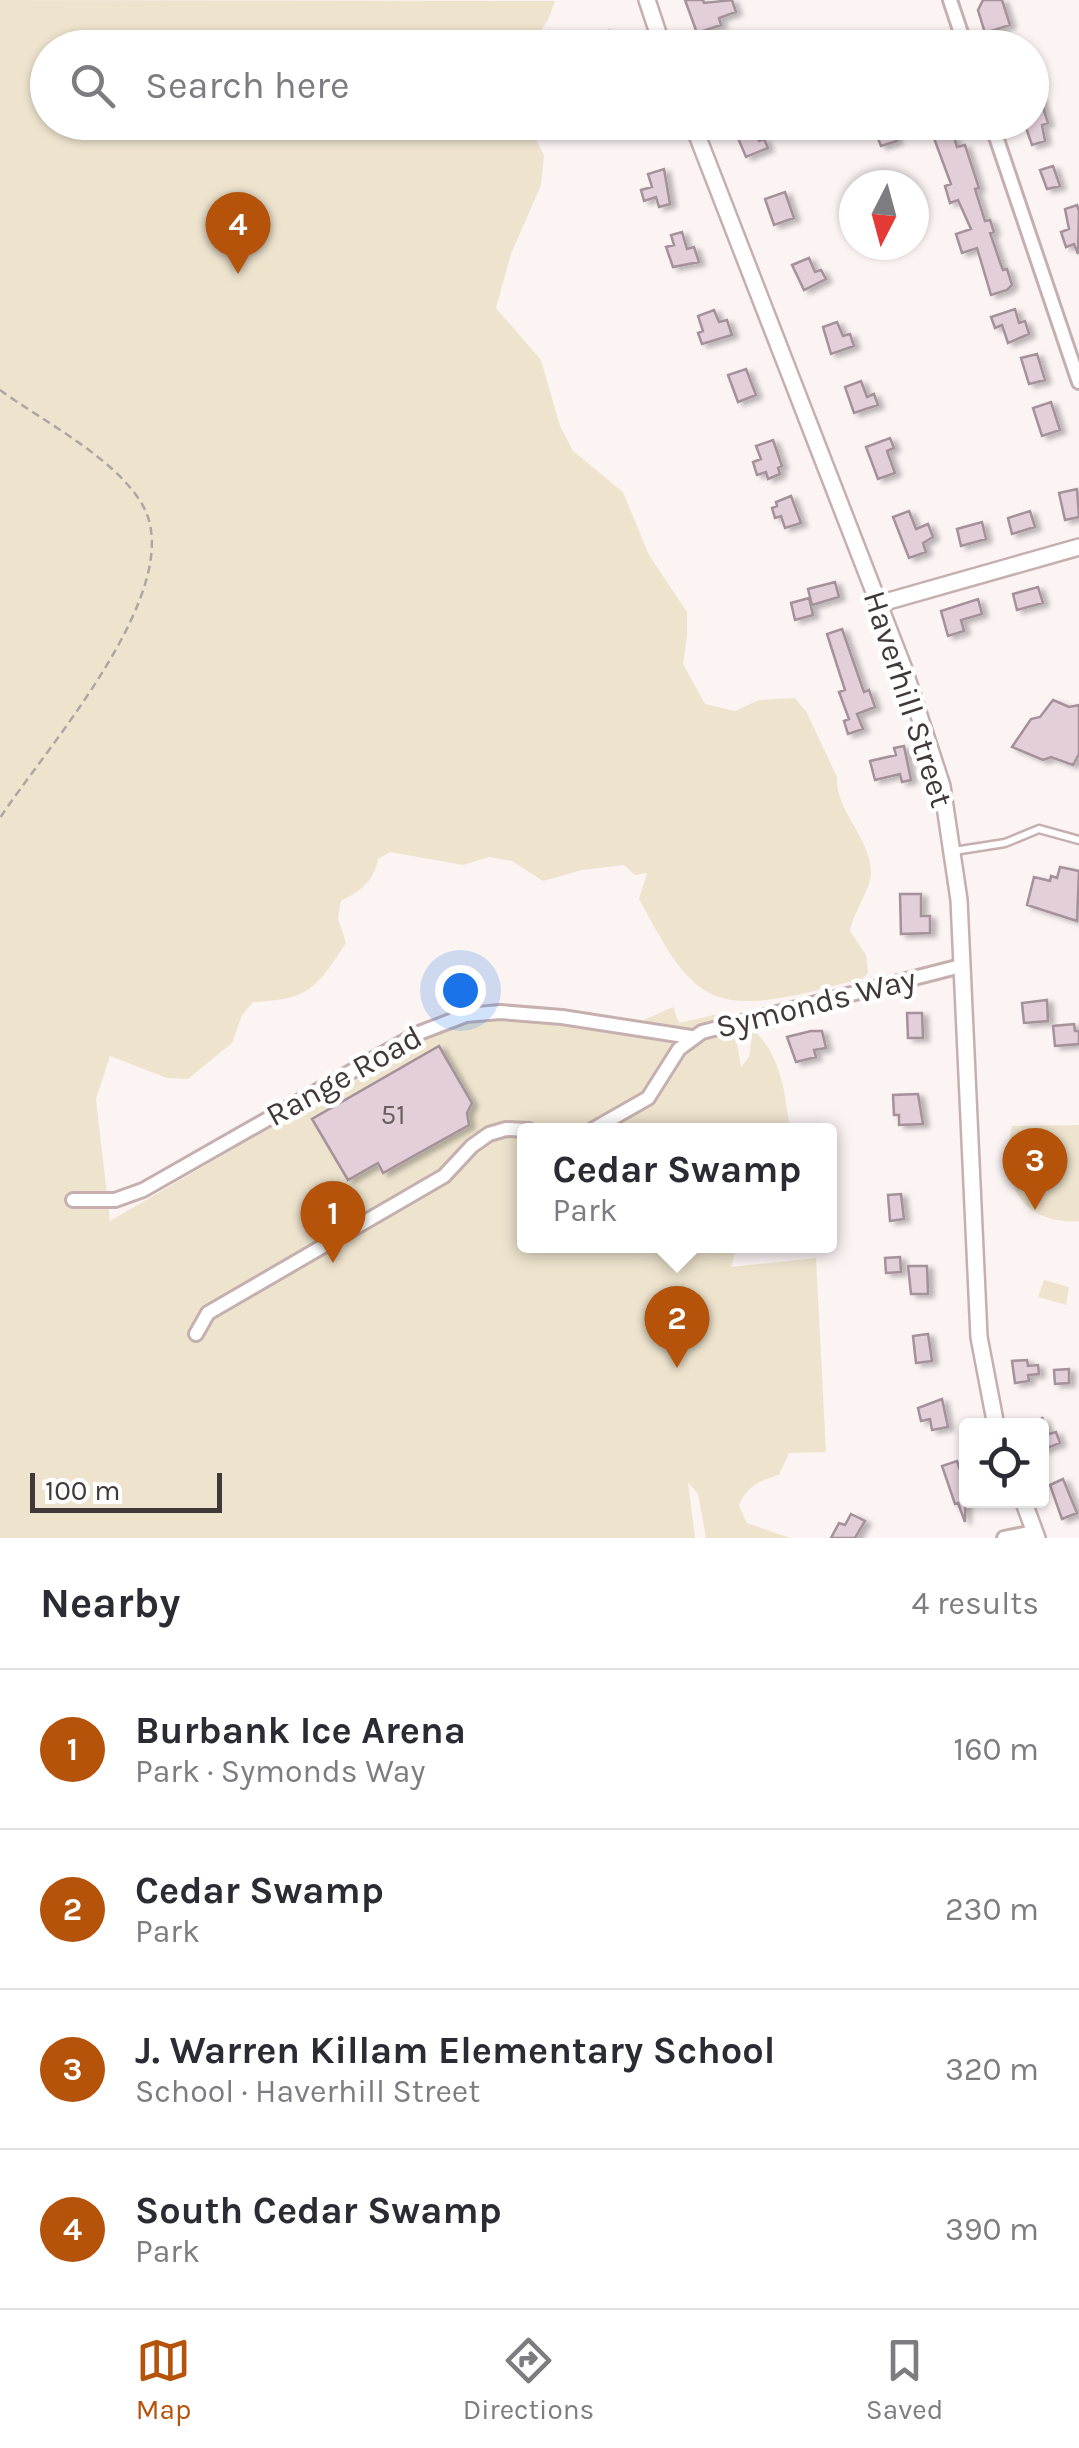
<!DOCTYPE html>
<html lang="en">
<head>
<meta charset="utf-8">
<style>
  body { margin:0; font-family:Karla,sans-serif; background:#f7f7f7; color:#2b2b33 }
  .controls { position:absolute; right:30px; bottom:30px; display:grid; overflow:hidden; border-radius:10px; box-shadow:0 2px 8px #0004 }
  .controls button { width:90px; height:90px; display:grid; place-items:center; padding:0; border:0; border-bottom:2px solid #e1e1e2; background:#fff; color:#2b2b33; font:50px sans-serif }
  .compass { position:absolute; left:839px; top:170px; width:90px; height:90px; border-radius:50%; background:#fff; box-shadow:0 2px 8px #0004; rotate:186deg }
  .scale { position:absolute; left:30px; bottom:25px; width:192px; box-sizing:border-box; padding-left:10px; border:5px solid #413838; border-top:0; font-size:28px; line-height:35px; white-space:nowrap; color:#413838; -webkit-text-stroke:8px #fff; paint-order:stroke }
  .you { position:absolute; left:460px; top:990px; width:35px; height:35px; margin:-25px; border:8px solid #fff; border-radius:50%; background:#1a73e8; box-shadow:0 0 0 15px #1a73e833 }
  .badge { display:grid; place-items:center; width:65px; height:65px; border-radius:50%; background:#b45309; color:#fff; font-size:32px; font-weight:700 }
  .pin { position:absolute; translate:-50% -82px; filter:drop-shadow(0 2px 5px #0008) }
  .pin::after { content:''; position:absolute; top:52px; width:35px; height:30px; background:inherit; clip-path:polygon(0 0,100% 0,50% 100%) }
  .popup { position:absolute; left:517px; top:1123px; width:320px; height:130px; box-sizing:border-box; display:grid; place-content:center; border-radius:10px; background:#fff; filter:drop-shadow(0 2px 8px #0005); font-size:32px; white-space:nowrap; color:#7c7c81 }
  .popup b { font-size:38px; color:#2b2b33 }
  .popup::after { content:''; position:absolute; left:50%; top:100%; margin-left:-20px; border:20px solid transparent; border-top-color:#fff }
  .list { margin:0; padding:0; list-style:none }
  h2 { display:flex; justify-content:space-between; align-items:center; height:130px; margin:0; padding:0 40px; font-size:42px }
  h2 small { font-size:32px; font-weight:400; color:#7c7c81 }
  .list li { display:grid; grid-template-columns:65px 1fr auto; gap:30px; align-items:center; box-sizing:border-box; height:160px; padding:0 40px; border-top:2px solid #e1e1e2 }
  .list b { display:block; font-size:38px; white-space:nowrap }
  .list p { margin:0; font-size:32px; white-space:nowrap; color:#7c7c81 }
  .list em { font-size:32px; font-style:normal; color:#7c7c81 }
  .icon { flex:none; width:55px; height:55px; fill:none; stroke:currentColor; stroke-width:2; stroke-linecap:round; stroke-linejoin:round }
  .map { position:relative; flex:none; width:1079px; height:1538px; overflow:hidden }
  .search { position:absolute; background:#fff; box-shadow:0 2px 8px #0004; left:30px; right:30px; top:30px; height:110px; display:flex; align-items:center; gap:25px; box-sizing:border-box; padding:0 35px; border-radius:55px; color:#7c7c81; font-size:38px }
  .sheet { height:770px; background:#fff }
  nav { display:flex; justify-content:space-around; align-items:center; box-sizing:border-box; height:140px; border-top:2px solid #e1e1e2; background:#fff; font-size:28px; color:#7c7c81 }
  nav a { display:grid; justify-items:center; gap:5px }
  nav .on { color:#b45309 }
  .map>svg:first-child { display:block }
</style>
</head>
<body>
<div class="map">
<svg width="1079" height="1538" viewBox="0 0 1079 1538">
  <defs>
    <filter id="shadow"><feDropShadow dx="5.5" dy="3" stdDeviation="2.5" flood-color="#0004"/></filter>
  </defs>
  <rect width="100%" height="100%" fill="#fcf3f3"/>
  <!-- green -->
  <path fill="#eee4ce" d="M0,0L555,1L548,20L529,47L48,48V122L527,123L544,155L541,185L511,254L496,308L541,360L560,426L573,451L623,492L649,555L687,612V636L683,664L705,704L735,711L759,700L795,698L807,713L837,777C835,810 870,837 871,872C872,887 853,913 850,931L866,955L868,973L862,979C821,988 748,1014 709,993C676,975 657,930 639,899L647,873L635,875L624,865L582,870L543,881L512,861L489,857L463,865L390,852L378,859C374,881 361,891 341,901L338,918L346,943C317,987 310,1000 253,1002L242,1015L232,1043L188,1079L167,1078L110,1056L96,1099L110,1221L422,1039C494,1000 540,1029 614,1028C632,1028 655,1014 673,1007L679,1023L731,1011L741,1067L749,1057L753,1030C782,1056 785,1094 790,1130H524V1246H737L731,1267L816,1258L826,1452L789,1453L779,1475C760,1480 745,1488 739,1506L747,1523L790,1538H706L698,1494L688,1482L695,1538H0Z
    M1079,1125V1221C1019,1225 998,1178 1012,1126Z
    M1044,1280L1069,1287L1066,1305L1038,1297Z"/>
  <!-- building -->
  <path fill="#e3cfd9" stroke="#a4919a" stroke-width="2.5" filter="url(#shadow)" d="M685,0H703L704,3L732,0L736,12L719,18L721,25L697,33Z
    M983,0H1002L1010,25L985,33L978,10Z
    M609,31L616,48H597L593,38Z
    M1040,98L1048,123L1042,125L1045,141L1032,145L1024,122H1032V100Z
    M928,122H942L947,139L954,137L957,147L965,145L979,188L975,189L985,221L990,220L994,232L990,233L1001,265L1003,270L1007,269L1012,285L1007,290L991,295L977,248L962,253L956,234L971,229L958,200L950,203L945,186L951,184Z
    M751,124L759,141L764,139L768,148L746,157L735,131Z
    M892,125L897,141L881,146L875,131Z
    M1053,166L1060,186L1047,189L1040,170Z
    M664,169L670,204L659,207L656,197L644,201L641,190L652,187L648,174Z
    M785,192L794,218L774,225L765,199Z
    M1077,205L1079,211L1078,254L1074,244L1066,247L1061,232L1069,229L1065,209Z
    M682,232L687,249L694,247L699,262L673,267L666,247L674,245L671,235Z
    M809,258L815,272L821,270L826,279L804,290L792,265Z
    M1015,309L1019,323L1025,321L1029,334L1008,343L1002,325L995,328L991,317Z
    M714,310L719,322L727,320L732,335L702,344L698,333L703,331L698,316Z
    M837,322L843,336L850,334L854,346L831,354L823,327Z
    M1037,354L1045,380L1029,384L1021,358Z
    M746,369L756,395L738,402L728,375Z
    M861,381L867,397L874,394L878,405L854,413L845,387Z
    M1051,402L1060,430L1042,436L1033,408Z
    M890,438L894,448L887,451L895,473L878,479L866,447Z
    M773,440L782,466L778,468L780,474L768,479L766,472L757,475L753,462L761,459L756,446Z
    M1077,489L1079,517L1065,520L1059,493Z
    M791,496L801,523L785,528L781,516L775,518L772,508L777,506L776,502Z
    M909,511L916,529L928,524L933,537L923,543L926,552L909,558L893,517Z
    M1030,511L1035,527L1012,534L1008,518Z
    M982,522L986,539L961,546L957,529Z
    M835,582L839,597L812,605L808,589Z
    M1038,587L1043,603L1017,610L1013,594Z
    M809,598L813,615L795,620L791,603Z
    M978,599L982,614L961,620L964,631L948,636L941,611Z
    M842,629L864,692L869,690L875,707L857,714L863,729L848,734L844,721L849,719L839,692L845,690L827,634Z
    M1053,700L1069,707L1079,705V754L1073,765L1051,757L1043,760L1012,747L1031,719L1040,717Z
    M904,746L911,780L902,782L900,774L875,780L870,761L896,755L894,748Z
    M1060,867L1079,871L1077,921L1027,905L1034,877L1050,881L1051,876L1057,878Z
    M900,894H921V916H930V933L901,934Z
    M1047,1000L1048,1021L1024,1023L1022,1003Z
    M907,1013H922L923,1038H908Z
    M1074,1024L1075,1031H1079V1044L1055,1046L1053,1026Z
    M811,1031H822L826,1048L814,1050L816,1057L796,1062L787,1037Z
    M439,1046L472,1103L467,1113L469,1125L383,1173L378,1163L348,1180L312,1119Z
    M918,1094L923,1124L899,1125V1115H894L893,1095Z
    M901,1194L904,1219L890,1221L888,1195Z
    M900,1257L901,1272L886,1273L885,1258Z
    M908,1266H927L928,1294H911Z
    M928,1334L932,1361L916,1363L913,1336Z
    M1027,1360L1028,1366L1038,1365L1039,1374L1028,1375L1029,1381L1015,1383L1012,1361Z
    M1069,1369V1383L1055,1384L1054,1370Z
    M942,1399L948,1427L932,1430L930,1419L921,1421L918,1408Z
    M1042,1417L1049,1434L1056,1432L1060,1443L1042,1450Z
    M957,1461L966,1488L965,1522L958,1503L955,1504L942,1466Z
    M1063,1479L1077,1513L1062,1519L1050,1485Z
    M851,1514L865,1521L855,1538H831L839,1523L845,1525Z"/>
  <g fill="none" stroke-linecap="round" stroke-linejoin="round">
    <!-- service casing -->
    <g stroke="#c5b0af" stroke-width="11">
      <path id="service" d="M954,851L1005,843L1039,829L1079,840"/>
    </g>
    <!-- minor casing -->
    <g stroke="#c5b0af" stroke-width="18">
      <path id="minor" d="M950,0L966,48
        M991,122L1079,382
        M592,1130L648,1098L679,1049L702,1032L961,966
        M73,1200H115L143,1190L419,1033L466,1015L500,1012L562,1017L691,1037
        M196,1334L208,1313L444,1176L472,1146L489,1134L506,1129L529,1130
        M1004,1538L1035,1532"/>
    </g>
    <!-- tertiary casing -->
    <g stroke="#c5b0af" stroke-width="20">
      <path id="tertiary" d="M647,0L663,48
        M692,122L904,669L942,786L959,900L979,1337L996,1426
        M878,604L1079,547
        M1023,1500L1037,1538"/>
    </g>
    <!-- path -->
    <path stroke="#aea5a5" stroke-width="2.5" stroke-dasharray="8 5" stroke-linecap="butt" d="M0,390C44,422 114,457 142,504C191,587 44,750 0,818"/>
    <!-- service -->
    <use href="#service" stroke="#fff" stroke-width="6"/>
    <!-- minor -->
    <use href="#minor" stroke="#fff" stroke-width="12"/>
    <!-- tertiary -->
    <use href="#tertiary" stroke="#fff" stroke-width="15"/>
  </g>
  <g text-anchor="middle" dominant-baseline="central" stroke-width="9" stroke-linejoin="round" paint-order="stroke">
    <!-- number labels -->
    <g font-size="28" fill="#6a5e60">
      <text x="393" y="1114">51</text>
    </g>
    <!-- street labels -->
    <g font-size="32" fill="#413838" stroke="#fff">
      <text transform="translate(908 699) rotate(72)">Haverhill Street</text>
      <text transform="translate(816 1003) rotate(-14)">Symonds Way</text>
      <text transform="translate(344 1076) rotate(-29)">Range Road</text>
    </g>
  </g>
</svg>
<div class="controls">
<button><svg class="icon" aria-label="locate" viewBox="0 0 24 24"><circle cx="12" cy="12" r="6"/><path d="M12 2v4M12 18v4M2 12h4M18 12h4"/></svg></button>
</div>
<svg class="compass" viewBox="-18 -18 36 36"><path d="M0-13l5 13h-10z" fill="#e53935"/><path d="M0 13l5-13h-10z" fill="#7c7c81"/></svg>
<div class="scale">100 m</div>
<div class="you"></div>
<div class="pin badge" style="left:333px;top:1263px">1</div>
<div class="pin badge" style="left:677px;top:1368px">2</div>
<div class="popup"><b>Cedar Swamp</b>Park</div>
<div class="pin badge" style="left:1035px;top:1210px">3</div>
<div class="pin badge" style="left:238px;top:274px">4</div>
<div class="search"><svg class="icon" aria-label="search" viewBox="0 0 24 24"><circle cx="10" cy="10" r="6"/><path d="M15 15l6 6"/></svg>Search here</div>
</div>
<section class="sheet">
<h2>Nearby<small>4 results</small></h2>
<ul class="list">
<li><span class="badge">1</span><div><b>Burbank Ice Arena</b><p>Park · Symonds Way</p></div><em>160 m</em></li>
<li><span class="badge">2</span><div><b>Cedar Swamp</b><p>Park</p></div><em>230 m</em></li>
<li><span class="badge">3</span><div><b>J. Warren Killam Elementary School</b><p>School · Haverhill Street</p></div><em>320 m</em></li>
<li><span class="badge">4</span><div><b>South Cedar Swamp</b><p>Park</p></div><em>390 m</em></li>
</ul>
</section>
<nav>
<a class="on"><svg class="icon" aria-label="map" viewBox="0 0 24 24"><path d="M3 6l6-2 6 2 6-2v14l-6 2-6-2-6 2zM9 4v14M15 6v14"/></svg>Map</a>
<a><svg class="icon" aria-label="directions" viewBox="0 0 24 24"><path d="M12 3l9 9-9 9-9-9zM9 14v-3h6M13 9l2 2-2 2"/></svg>Directions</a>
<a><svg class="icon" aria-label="saved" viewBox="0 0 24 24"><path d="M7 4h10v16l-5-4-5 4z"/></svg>Saved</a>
</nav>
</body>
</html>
